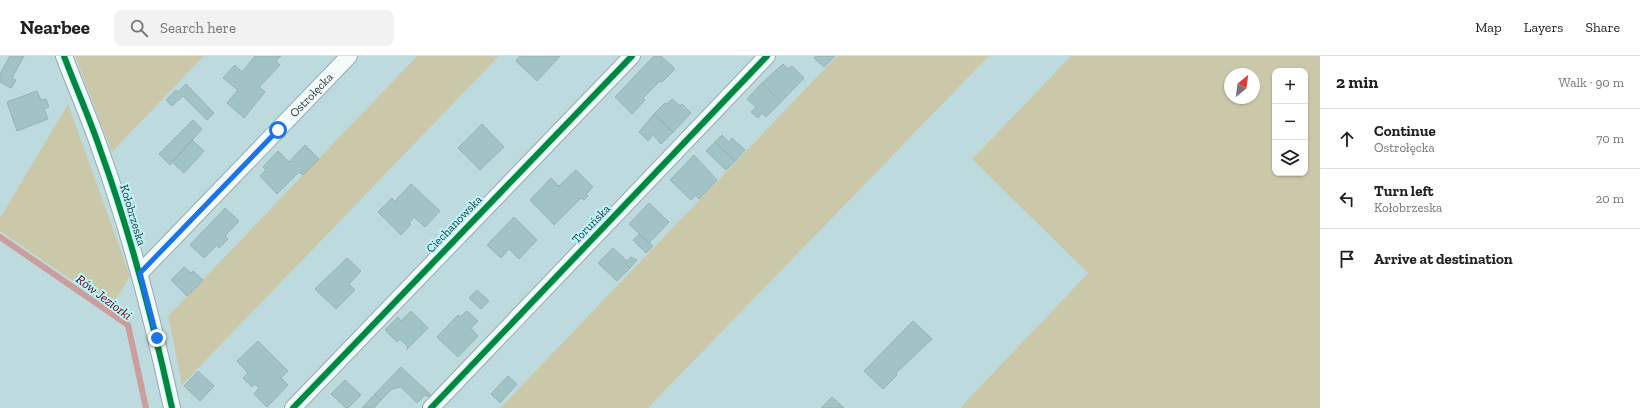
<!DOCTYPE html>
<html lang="en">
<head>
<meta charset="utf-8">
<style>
  body { margin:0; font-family:"Zilla Slab",serif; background:#f2f2f2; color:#222 }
  .controls { position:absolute; right:12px; top:12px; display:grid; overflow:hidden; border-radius:8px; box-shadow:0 1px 3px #0004 }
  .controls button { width:36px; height:36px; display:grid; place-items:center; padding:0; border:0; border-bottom:1px solid #e0e0e0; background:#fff; color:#222; font:20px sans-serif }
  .compass { position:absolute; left:1224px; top:12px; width:36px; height:36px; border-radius:50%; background:#fff; box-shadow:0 1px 3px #0004; rotate:29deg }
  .stop { position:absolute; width:12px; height:12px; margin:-9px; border:3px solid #1a73e8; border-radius:50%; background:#fff }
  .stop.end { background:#1a73e8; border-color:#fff; box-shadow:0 1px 4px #0008 }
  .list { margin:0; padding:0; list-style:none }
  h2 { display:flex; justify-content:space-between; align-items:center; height:52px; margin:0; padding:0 16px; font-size:17px }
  h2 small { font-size:13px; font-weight:400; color:#767676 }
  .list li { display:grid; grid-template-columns:26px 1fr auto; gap:12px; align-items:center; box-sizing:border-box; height:60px; padding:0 16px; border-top:1px solid #e0e0e0 }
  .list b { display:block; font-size:15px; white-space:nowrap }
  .list p { margin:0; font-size:13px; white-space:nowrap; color:#767676 }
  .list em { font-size:13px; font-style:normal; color:#767676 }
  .icon { flex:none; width:22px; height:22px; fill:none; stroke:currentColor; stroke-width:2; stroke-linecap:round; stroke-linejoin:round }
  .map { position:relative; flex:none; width:1320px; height:352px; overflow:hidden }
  header { display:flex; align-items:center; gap:24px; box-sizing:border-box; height:56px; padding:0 20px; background:#fff; border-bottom:1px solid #e0e0e0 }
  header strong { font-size:19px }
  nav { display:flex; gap:22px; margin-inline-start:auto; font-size:14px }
  .search { width:280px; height:36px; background:#f2f2f2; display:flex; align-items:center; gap:10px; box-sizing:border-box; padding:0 14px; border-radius:8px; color:#767676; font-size:15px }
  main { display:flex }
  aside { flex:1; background:#fff }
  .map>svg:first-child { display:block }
</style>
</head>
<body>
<header>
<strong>Nearbee</strong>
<div class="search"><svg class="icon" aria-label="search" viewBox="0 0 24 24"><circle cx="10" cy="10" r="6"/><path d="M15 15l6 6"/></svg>Search here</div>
<nav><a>Map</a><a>Layers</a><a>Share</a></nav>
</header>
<main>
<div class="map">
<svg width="1320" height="352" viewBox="0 0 1320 352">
  <rect width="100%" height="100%" fill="#bddbde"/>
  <!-- green -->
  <path fill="#cbc8aa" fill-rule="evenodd" d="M75,0H204L112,96Z
    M417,0H499L182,329L168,260Z
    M837,0H989L648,352H500Z
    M1071,0H1320V352H960L1088,217L972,103ZM1275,15H1305V117H1275ZM1230,18H1254V42H1230Z
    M68,48L130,220L111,251L0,175V162Z"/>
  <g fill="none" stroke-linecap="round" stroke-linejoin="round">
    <!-- stream -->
    <path stroke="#cb9d9c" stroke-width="6" d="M0,181L128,269L146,352"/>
  </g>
  <!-- building -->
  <path fill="#a1c3c6" stroke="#99b1b3" d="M10,0H24L12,22L16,24L11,32L0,26V18Z
    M255,0H281L276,5L280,9L259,31L265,36L244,62L227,47L238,34L223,22L235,9L242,16Z
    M520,0H560L537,25L516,5Z
    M654,0H661L675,13L662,26L660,25L643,42L645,44L632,58L615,41Z
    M816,0H835L824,11L814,2Z
    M783,8L788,13L792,10L804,22L781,46L762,27Z
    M762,27L781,46L766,61L762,57L758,62L751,56L756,51L747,43Z
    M186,28L214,57L207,64L183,40L172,50L166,44L176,34L178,36Z
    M37,35L41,44L46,43L49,51L44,53L48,63L17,75L7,46Z
    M672,43L680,50L682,48L691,57L673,76L654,58L665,47L667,48Z
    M654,58L673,76L661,88L653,79L648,85L639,76Z
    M193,64L202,73L170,109L159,98Z
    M482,68L504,91L480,114L458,92Z
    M722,79L729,86L732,82L745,94L735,105L715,86Z
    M192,84L204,95L184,117L172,106Z
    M715,86L735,105L726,114L706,95Z
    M305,89L319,103L303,119L299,116L277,138L260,120L266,114L263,111L278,95L289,106Z
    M694,99L717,124L699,143L696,139L691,144L670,124Z
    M576,114L593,131L586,138L588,140L584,144L581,142L554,169L530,144L551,122L559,130Z
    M411,128L440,155L425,171L414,161L409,167L411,168L401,179L378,156L392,142L395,145Z
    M649,147L669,166L649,187L629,168Z
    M225,152L239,165L225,180L228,183L219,192L217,189L204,202L190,189Z
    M514,161L537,184L519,203L509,193L501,202L487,189Z
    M639,178L653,190L646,197L633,184Z
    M613,192L627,205L625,207L630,212L617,225L598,207Z
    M631,201L637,204L630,212L625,207Z
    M347,202L361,215L349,228L355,234L336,253L315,233Z
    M184,211L191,217L193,215L203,224L187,240L171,224Z
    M477,234L489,245L481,253L469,242Z
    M411,255L428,272L406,294L408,291L400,283L397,286L385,274L398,261L401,265Z
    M467,255L478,265L471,272L478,280L458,301L437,281L458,259L460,261Z
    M913,265L932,283L896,317L897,319L883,333L864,315Z
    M258,285L288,315L281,322L288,329L267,351L254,338L259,332L255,328L252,331L243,322L248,317L237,305Z
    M401,311L432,340L431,341L425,339L417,347L401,331L392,333L381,344L375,338Z
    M198,315L214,330L200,345L184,330Z
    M508,320L517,328L500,347L491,338Z
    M345,324L361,339L348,352H346L331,338Z
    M375,338L381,344L374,352H362Z
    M832,341L844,352H821Z"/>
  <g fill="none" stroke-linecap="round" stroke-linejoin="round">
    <!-- street casing -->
    <g stroke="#94acae" stroke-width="18">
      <g id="street">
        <path d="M64,0C76,32 90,63 101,96C131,179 153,265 172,352"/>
        <path id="s1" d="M140,217L349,0"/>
        <path d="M293,352L632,0"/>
        <path d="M431,352L767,0"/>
      </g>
    </g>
    <!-- street -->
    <use href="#street" stroke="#f5fafa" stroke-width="16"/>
    <!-- cycleway casing -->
    <g stroke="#bdf4f9" stroke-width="8">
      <path id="cycleway" d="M64,0C76,32 90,63 101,96C131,179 153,265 172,352
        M293,352L632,0
        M431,352L767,0"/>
    </g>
    <!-- cycleway -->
    <use href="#cycleway" stroke="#00873e" stroke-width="6"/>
  </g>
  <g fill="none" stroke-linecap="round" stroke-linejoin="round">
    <!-- route -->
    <path stroke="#1a73e8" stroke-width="5" d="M157,282L140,217L278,74"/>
  </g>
  <g text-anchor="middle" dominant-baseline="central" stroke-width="4" stroke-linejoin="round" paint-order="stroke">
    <!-- street labels -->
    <g font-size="12" fill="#263c3f" stroke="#bdf4f9">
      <text stroke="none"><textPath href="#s1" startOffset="247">Ostrołęcka</textPath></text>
      <text transform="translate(133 159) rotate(73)">Kołobrzeska</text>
      <text transform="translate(454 168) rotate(-46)">Ciechanowska</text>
      <text transform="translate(591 168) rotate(-46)">Toruńska</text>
    </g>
    <!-- water labels -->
    <g font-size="13" font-style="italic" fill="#60000c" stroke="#bdf4f9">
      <text transform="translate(104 241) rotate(37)">Rów Jeziorki</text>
    </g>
  </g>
</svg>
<div class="controls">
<button>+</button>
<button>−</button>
<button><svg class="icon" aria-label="layers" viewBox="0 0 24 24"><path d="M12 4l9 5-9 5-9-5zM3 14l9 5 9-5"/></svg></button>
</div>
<svg class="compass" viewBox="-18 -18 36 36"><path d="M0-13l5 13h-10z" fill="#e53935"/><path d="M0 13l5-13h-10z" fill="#767676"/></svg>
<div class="stop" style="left:278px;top:74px"></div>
<div class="stop end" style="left:157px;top:282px"></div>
</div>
<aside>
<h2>2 min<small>Walk · 90 m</small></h2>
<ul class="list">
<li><svg class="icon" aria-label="ahead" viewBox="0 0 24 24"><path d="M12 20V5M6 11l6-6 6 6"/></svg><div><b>Continue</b><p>Ostrołęcka</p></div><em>70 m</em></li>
<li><svg class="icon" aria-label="left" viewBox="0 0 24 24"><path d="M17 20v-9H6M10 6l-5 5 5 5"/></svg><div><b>Turn left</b><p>Kołobrzeska</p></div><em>20 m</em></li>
<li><svg class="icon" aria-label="arrive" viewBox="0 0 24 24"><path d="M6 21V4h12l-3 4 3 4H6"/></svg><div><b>Arrive at destination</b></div></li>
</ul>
</aside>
</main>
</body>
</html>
